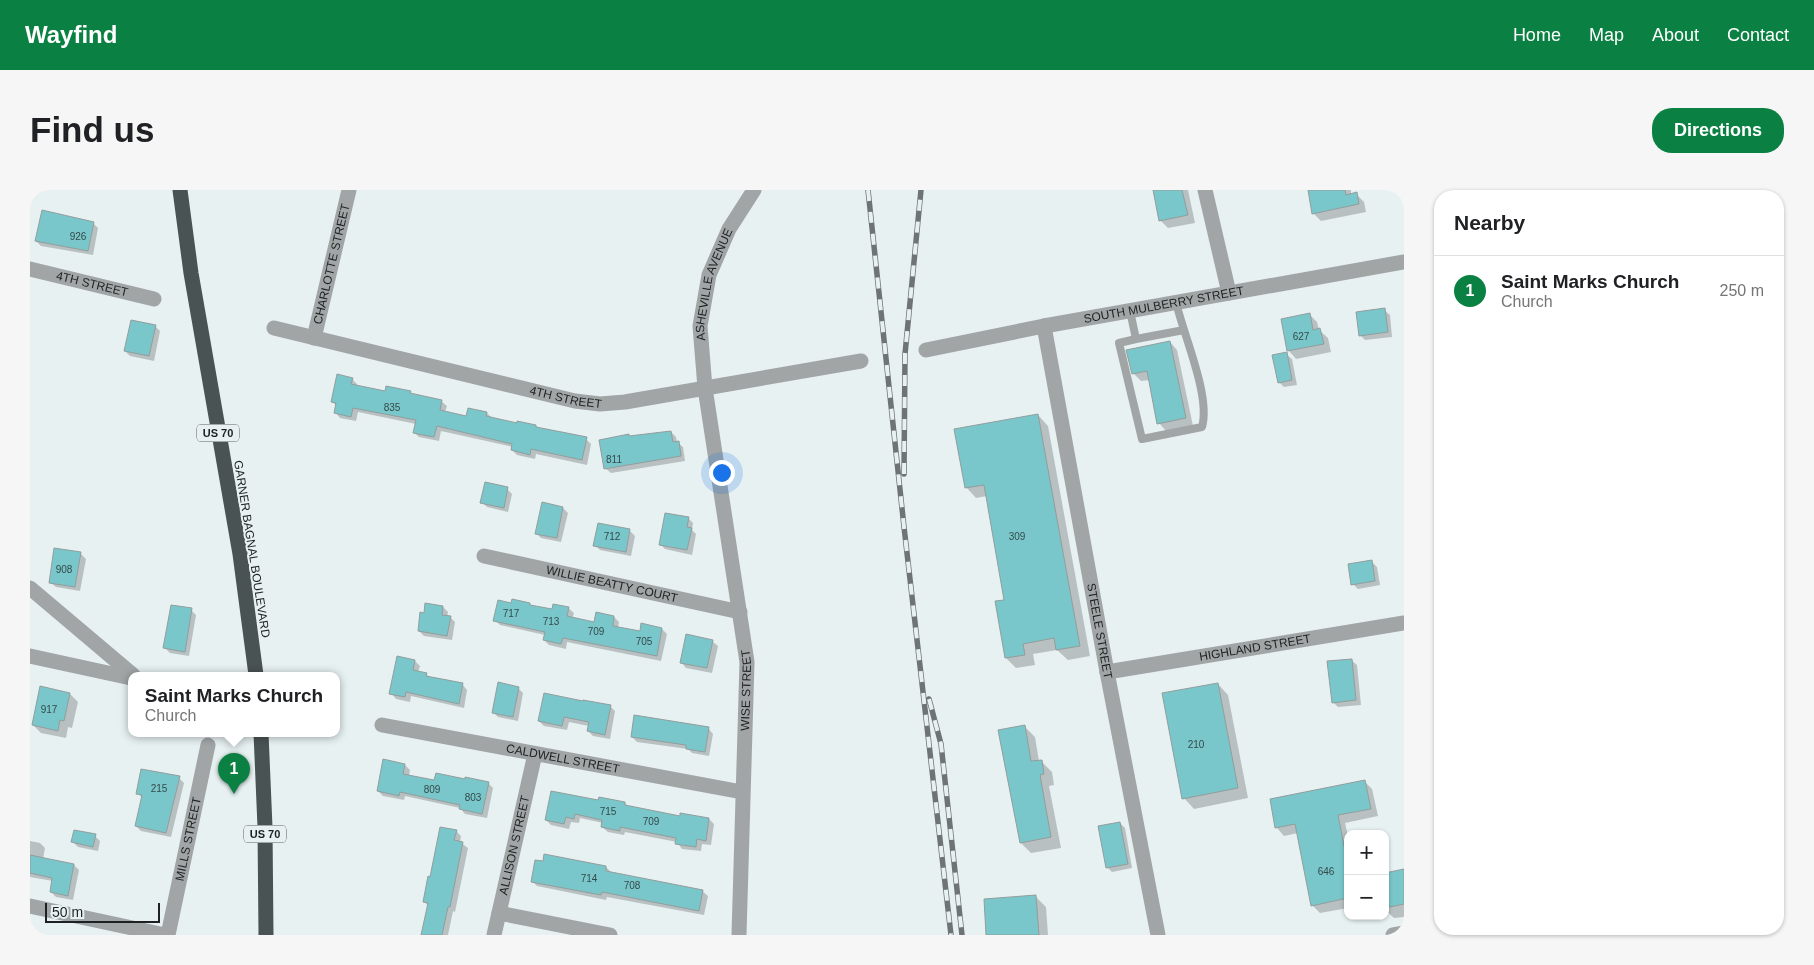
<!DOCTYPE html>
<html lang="en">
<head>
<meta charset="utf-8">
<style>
  body { margin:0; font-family:Arial,sans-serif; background:#f6f6f6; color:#202124 }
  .controls { position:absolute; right:15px; bottom:15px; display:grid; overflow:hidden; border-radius:10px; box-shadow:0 1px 4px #0004 }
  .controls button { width:45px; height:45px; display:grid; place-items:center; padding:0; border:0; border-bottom:1px solid #e0e0e0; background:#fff; color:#202124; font:25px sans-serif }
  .scale { position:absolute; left:15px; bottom:12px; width:115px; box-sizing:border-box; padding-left:5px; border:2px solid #1d2121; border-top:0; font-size:14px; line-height:18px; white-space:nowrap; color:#1d2121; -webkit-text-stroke:4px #e7f1f2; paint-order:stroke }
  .you { position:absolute; left:691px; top:282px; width:18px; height:18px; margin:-12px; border:4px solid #fff; border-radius:50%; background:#1a73e8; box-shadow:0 0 0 8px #1a73e833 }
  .badge { display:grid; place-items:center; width:32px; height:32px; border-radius:50%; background:#0b8043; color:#fff; font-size:16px; font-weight:700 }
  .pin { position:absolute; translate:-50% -41px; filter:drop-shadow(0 1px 2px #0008) }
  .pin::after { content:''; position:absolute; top:26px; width:18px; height:15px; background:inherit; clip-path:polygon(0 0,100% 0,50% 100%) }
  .popup { position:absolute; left:98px; top:482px; width:212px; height:65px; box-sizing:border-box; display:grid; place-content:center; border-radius:10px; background:#fff; filter:drop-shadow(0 1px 4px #0005); font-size:16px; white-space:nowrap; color:#757577 }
  .popup b { font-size:19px; color:#202124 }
  .popup::after { content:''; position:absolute; left:50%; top:100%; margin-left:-10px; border:10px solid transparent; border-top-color:#fff }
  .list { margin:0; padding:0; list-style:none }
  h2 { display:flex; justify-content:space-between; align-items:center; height:65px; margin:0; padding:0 20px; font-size:21px }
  h2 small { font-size:16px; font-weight:400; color:#757577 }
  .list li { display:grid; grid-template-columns:32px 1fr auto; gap:15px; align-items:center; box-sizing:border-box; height:70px; padding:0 20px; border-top:1px solid #e0e0e0 }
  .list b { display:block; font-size:19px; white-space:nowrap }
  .list p { margin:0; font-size:16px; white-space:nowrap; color:#757577 }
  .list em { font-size:16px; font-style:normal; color:#757577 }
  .map { position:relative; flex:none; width:1374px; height:745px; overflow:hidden; border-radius:20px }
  header { display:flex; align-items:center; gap:30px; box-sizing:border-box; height:70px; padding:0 25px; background:#0b8043; color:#fff }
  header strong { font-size:24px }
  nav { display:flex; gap:28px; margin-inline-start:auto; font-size:18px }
  .intro { display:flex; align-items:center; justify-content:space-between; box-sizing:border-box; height:120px; padding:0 30px }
  h1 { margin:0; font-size:35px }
  .button { padding:12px 22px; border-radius:20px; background:#0b8043; color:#fff; font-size:18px; font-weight:700 }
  main { display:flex; gap:30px; padding:0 30px }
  aside { flex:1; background:#fff; border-radius:20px; box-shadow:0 1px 4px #0004 }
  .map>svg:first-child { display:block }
</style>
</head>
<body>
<header>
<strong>Wayfind</strong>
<nav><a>Home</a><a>Map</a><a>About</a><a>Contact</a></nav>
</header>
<div class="intro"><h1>Find us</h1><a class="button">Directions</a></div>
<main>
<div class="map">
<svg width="1374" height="745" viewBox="0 0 1374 745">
  <rect width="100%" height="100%" fill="#e7f1f2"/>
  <!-- shadow -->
  <path fill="#0003" d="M1125,0H1158L1165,33L1138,38L1130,30Z
    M1279,0H1321V5L1326,4L1334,12L1336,22L1291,31L1283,23Z
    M63,33L68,38L63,65L11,56L6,51Z
    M1354,120L1360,125L1362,147L1335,150L1330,145Z
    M1279,124L1287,132L1289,140L1298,148L1301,162L1266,169L1259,161Z
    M125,136L130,141L124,171L100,166L95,161Z
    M1140,152L1147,160L1163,236L1136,241L1129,233L1120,190L1111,191L1103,183Z
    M1256,164L1262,169L1267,195L1254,197L1249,192Z
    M322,189L327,194V196L356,203L380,202L383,205L411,211L417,216L415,222L437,228L457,223L462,228L488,235L506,236L508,238L556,249L561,254L557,275L506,264L505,269L487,265L482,260L483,257L411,241L409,251L389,247L384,242L386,234L328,222L326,231L310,228L305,222L307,216L302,212Z
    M1008,225L1018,236L1060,466L1038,470L1027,460L1003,464L1005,475L986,478L976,468L966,412L975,411L957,306L946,308L936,297Z
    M641,242L646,247L647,252L653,257L655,271L581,283L575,278L600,247Z
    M477,299L482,304L478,322L457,317L452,312Z
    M533,318L538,323L531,352L511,348L506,343Z
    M658,328L663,333L662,340L666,344L662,365L635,359L630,354Z
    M600,341L605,346L601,366L570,360L565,355Z
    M50,363L56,369L50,401L26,397L20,392Z
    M1342,372L1347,377L1350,395L1328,399L1323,394Z
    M482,414H499L502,417L523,421L538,418L544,423L542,429L565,433L567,424L584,427L589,432L588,438L611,442L632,439L637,444L631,471L537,452L536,459L519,455L514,450L515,445L470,435L465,430Z
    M413,417L418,422L417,427H420L425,432L422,450L394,446L389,441L395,424Z
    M161,420L166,425L159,466L140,463L135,458Z
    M682,451L688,456L682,483L656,478L651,472Z
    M1321,470L1327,475L1331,515L1308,517L1303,512Z
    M385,471L390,476L388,483L396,484L400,488L432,494L437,500L434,518L381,506L380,512L366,509L361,503Z
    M1188,494L1198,505L1218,608L1164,619L1154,608Z
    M488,498L493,503L488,531L468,527L463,522Z
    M40,504L48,512L42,538L38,537L36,548L11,543L3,535Z
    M580,516L585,521L580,549L563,546L558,541L559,536L539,532L537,540L514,536L509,531Z
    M994,536L1005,547L1009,571H1011L1022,582L1024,595L1019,596L1031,658L1001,663L991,653Z
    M678,538L683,544L679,566L662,563L658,559L607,552L602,547Z
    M375,575L380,580L379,586L405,592L458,593L463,598L457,628L435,624L430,618L375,606L374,610L353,606L348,601Z
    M149,588L154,593L141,647L111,641L106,636L112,608L108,603Z
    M1334,591L1342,599L1348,626L1315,633L1318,646V718L1290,723L1282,715L1268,643L1254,646L1247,638Z
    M569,612L595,613L598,617L651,628L679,629L684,634L681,655L672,654L671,661L652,659L647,652L595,642L594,645L578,642L572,637L573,633L550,628L549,633L541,632L539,639L521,635L516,630Z
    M1090,633L1095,638L1102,678L1082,682L1077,677Z
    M426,641L431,646L430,652L438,658L425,722L423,721L418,745H393L398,716L394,711L401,688Z
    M65,646L70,651L68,661L48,657L43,652Z
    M0,651L10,653L15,658L13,669L44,675L49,680L43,710L26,707L21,702L23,691L0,687Z
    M576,677L582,683L672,701L678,706L674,725L577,707L576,710L507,696L502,691Z
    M1374,680V727L1364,728L1355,720V684Z
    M1006,707L1016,717L1018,745H957Z"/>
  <!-- building -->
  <path fill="#79c7ca" stroke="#939d9d" d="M1123,0H1152L1158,25L1129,31Z
    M1278,0H1315L1316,5L1327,2L1329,14L1282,24Z
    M12,20L64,32L58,61L5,51Z
    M1355,118L1358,142L1329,146L1326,122Z
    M1280,123L1283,140L1290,138L1294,154L1257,161L1251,129Z
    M101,130L126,135L119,166L94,161Z
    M1140,151L1156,228L1127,234L1117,181L1102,184L1096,160Z
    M1257,162L1262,190L1248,193L1242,165Z
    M307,184L323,188L321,194L355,201L356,196L381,201L380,203L412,210L410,220L436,226L438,218L457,222L456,226L487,233V231L506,235V237L557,247L552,270L501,259L500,265L481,260L482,254L407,236L404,247L383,243L386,230L323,218L321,227L304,223L306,213L301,212Z
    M1008,224L1050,456L1026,460L1024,448L993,454L995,465L975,468L965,411L974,410L954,295L935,298L924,239Z
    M641,241L643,252L649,251L651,266L574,279L569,250L599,244V246Z
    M455,292L478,297L474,318L450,313Z
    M512,312L533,317L527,348L505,344Z
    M635,323L659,327L657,337L662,338L657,360L629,355Z
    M568,333L600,339L596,362L563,356Z
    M24,358L51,362L45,397L19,393Z
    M1342,370L1345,391L1321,395L1318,374Z
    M482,409L500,413V415L522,419L523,414L539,417L537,426L564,432L566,422L584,426L583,436L610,441L611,433L632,438L627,466L533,448L531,454L513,450L515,442L463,431L468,410L481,413Z
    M395,413L413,416L412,425L421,426L417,446L388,441L390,422L394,423Z
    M141,415L162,418L155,462L133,458Z
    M656,444L683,450L677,478L650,473Z
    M367,466L385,470L383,480L397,483L396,486L433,493L429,514L376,502L375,507L359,504Z
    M1322,469L1326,510L1302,513L1297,471Z
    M468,492L489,497L483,527L462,523Z
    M1188,493L1208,598L1152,609L1132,503Z
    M10,496L40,503L34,531L30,530L28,541L2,535Z
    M514,503L553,511V510L581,515L575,545L557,541L559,532L534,527L532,536L508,531Z
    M604,525L679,537L675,562L656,559V555L601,547Z
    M995,535L1001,571L1012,570L1014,584L1010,585L1021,647L990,653L968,540Z
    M353,569L375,574L373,584L404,590L406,583L435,589V587L459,592L452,624L429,619L430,615L370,602L369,606L347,601Z
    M111,579L150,586L136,643L105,636L112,605L106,604Z
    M1335,590L1341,619L1308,625L1318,676V708L1281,716L1265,634L1245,638L1240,609Z
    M521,601L568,610L569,607L595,612V615L650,626V623L679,628L676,651L667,649L666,657L645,654L646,648L590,637V641L571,637L572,630L545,624L544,629L536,627L534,634L515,630Z
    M1090,632L1098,674L1076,678L1068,636Z
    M410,637L427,640L424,650L433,652L420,717H418L412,745H391L398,713L393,712L398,686L400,687Z
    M44,640L66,644L63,657L41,652Z
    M514,664L576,676V681L673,700L669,721L572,702L571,705L501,692L505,670L513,671Z
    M0,665L44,674L38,706L20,702L22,688L0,683Z
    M1374,679V714L1355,718V683Z
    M1006,705L1009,745H956L954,709Z"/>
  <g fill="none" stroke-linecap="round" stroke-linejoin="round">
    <!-- lane -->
    <path stroke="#a1a5a5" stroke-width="8" d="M1100,121L1106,149L1089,153L1112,249L1172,237C1181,206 1153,144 1146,112
      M1106,149L1154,140"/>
    <!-- street -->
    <g stroke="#a1a5a5" stroke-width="15">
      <path d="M1175,0L1199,103"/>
      <path id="s1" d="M0,79L124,109"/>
      <path id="s2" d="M1014,136L1077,482L1128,745"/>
      <path id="s3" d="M244,138L545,211L570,214L595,212L831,171"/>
      <path id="s4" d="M284,148L319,0"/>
      <path id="s5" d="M896,160L1014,136L1374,72"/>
      <path id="s6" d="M454,366L710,422"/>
      <path d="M0,398L103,485"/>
      <path d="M0,466L101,488"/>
      <path id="s7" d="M1077,482L1374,433"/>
      <path id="s8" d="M352,535L712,602"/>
      <path d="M0,716L135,745"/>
      <path d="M469,723L580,745"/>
      <path id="s9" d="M138,745L178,555"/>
      <path id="s10" d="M464,745L505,564"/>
      <path id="s11" d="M709,745L717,472L675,198L670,136L679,85L699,39L724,0"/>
      <path d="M1363,745L1374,743"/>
    </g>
    <!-- highway -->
    <path stroke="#4a5354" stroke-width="15" d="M150,0L161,83L210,364L226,485
      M231,543L235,637L236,745"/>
    <!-- rail casing -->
    <g stroke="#6e7475" stroke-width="5.5">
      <path id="rail" d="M838,0L874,337L921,745
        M874,284L875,164L891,0
        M899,509L911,554L932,745"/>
    </g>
    <!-- rail -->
    <use href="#rail" stroke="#e7f1f2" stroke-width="4" stroke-dasharray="11" stroke-linecap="butt"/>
  </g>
  <g text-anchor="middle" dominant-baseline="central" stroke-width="4" stroke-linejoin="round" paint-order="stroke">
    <!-- number labels -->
    <g font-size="10" fill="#344a4b">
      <text x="48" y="46">926</text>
      <text x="1271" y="146">627</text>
      <text x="362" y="217">835</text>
      <text x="584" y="269">811</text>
      <text x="582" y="346">712</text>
      <text x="987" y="346">309</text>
      <text x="34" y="379">908</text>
      <text x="481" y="423">717</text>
      <text x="521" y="431">713</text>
      <text x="566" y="441">709</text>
      <text x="614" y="451">705</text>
      <text x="19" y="519">917</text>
      <text x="1166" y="554">210</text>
      <text x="129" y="598">215</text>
      <text x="402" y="599">809</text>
      <text x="443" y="607">803</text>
      <text x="578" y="621">715</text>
      <text x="621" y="631">709</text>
      <text x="1296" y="681">646</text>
      <text x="559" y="688">714</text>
      <text x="602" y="695">708</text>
    </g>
    <!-- shield labels -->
    <g fill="#e7f1f2" stroke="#5a5f60" stroke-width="1">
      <rect x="167" y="234.5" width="42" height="17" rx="4"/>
      <rect x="214" y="635.5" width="42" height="17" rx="4"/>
    </g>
    <g font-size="11" font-weight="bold" fill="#1d2121">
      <text x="188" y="243">US 70</text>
      <text x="235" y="644">US 70</text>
    </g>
    <!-- street labels -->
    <g font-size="12" fill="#1d2121" stroke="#e7f1f2">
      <text stroke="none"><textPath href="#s4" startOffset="76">CHARLOTTE STREET</textPath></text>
      <text stroke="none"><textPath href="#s1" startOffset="64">4TH STREET</textPath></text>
      <text stroke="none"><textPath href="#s11" startOffset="656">ASHEVILLE AVENUE</textPath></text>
      <text stroke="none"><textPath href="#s5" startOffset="242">SOUTH MULBERRY STREET</textPath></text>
      <text stroke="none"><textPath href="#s3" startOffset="300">4TH STREET</textPath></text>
      <text transform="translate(222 359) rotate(81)">GARNER BAGNAL BOULEVARD</text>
      <text stroke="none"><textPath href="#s6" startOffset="131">WILLIE BEATTY COURT</textPath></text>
      <text stroke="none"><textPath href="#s2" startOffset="310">STEELE STREET</textPath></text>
      <text stroke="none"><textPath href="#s7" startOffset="150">HIGHLAND STREET</textPath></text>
      <text stroke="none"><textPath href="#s11" startOffset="245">WISE STREET</textPath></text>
      <text stroke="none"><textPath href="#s8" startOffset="184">CALDWELL STREET</textPath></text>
      <text stroke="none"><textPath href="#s9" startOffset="98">MILLS STREET</textPath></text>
      <text stroke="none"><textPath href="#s10" startOffset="92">ALLISON STREET</textPath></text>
    </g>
  </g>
</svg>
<div class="controls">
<button>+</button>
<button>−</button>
</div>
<div class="scale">50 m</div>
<div class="you"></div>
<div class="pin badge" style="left:204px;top:604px">1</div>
<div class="popup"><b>Saint Marks Church</b>Church</div>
</div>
<aside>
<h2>Nearby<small></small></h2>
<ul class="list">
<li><span class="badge">1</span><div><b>Saint Marks Church</b><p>Church</p></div><em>250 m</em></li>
</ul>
</aside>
</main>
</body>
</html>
